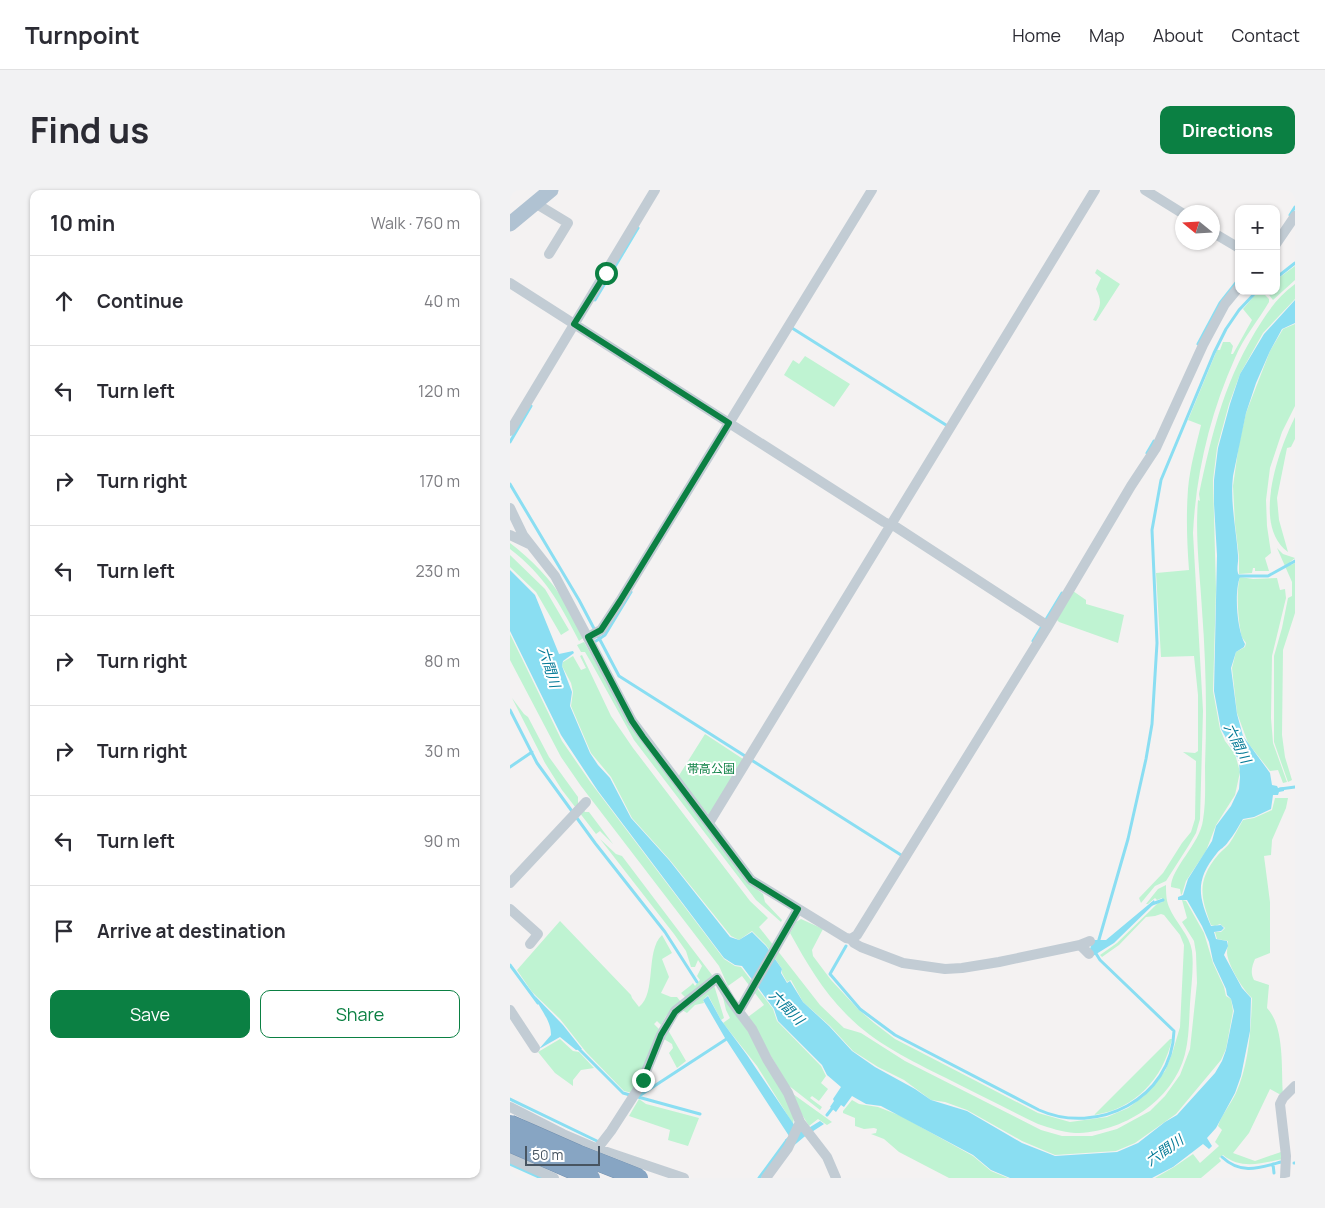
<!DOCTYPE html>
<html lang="en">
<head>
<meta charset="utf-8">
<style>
  body { margin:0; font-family:Manrope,"Noto Sans JP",sans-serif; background:#f2f2f3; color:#2b2b33 }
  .controls { position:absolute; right:15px; top:15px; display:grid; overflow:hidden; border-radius:10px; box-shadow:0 1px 4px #0004 }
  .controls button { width:45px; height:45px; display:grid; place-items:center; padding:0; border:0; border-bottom:1px solid #e1e1e2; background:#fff; color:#2b2b33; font:25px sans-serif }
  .compass { position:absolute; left:665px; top:15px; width:45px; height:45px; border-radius:50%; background:#fff; box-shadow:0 1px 4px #0004; rotate:288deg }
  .scale { position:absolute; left:15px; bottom:12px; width:75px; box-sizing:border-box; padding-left:5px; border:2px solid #485561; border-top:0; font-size:14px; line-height:18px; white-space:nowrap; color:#485561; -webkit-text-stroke:4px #fff; paint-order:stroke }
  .stop { position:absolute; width:15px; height:15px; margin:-11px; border:4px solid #0b8043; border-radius:50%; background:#fff }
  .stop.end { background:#0b8043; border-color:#fff; box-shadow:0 1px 5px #0008 }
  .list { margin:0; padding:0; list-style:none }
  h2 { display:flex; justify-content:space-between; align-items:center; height:65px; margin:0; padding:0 20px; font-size:21px }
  h2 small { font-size:16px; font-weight:400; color:#7c7c81 }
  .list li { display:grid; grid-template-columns:32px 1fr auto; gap:15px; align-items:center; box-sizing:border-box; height:90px; padding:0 20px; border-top:1px solid #e1e1e2 }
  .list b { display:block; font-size:19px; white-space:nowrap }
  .list em { font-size:16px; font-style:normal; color:#7c7c81 }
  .actions { display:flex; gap:10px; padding:15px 20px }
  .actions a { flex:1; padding:11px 0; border:1px solid #0b8043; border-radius:10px; text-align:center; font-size:18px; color:#0b8043 }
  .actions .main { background:#0b8043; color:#fff }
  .icon { flex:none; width:28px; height:28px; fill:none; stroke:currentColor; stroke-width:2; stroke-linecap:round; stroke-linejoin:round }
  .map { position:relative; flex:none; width:785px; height:988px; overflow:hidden; border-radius:10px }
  header { display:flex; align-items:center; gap:30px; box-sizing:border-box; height:70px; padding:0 25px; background:#fff; border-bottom:1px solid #e1e1e2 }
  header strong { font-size:24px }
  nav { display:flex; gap:28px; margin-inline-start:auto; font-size:18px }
  .intro { display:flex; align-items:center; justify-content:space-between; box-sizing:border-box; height:120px; padding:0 30px }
  h1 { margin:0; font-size:35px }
  .button { padding:12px 22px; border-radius:10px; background:#0b8043; color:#fff; font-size:18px; font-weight:700 }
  main { display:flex; gap:30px; padding:0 30px }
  aside { flex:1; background:#fff; border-radius:10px; box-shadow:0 1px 4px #0004 }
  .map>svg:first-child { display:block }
</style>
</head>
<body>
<header>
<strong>Turnpoint</strong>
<nav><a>Home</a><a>Map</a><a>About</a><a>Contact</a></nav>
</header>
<div class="intro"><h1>Find us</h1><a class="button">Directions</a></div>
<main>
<aside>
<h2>10 min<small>Walk · 760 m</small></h2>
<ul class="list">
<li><svg class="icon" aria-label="ahead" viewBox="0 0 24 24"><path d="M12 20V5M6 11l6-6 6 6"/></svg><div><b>Continue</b></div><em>40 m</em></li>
<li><svg class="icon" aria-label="left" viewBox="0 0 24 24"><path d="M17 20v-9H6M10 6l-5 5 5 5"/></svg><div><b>Turn left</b></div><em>120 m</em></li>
<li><svg class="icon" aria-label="right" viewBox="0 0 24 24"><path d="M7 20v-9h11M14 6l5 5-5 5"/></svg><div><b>Turn right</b></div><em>170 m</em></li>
<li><svg class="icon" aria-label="left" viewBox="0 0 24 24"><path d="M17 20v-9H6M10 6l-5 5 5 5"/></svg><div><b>Turn left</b></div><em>230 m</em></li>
<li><svg class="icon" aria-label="right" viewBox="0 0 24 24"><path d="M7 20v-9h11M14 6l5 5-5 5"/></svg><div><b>Turn right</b></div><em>80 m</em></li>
<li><svg class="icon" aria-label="right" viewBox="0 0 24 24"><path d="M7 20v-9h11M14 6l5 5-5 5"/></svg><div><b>Turn right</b></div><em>30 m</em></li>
<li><svg class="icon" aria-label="left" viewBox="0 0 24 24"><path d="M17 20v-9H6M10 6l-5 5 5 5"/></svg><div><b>Turn left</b></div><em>90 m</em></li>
<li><svg class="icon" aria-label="arrive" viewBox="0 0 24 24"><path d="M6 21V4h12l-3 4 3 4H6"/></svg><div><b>Arrive at destination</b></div></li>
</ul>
<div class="actions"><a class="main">Save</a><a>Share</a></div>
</aside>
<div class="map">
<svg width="785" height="988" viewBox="0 0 785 988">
  <rect width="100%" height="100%" fill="#f4f2f2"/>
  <!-- green -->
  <path fill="#bff3d2" d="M785,76V90L763,110L756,101H766V90Z
    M587,79L610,94L586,131L583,130C590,117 593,113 586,99L591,88L585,83Z
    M785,94V109L753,143L730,184L719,214L707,258L703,290L706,399L703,501L710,539L715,551L725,564L730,582L725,605L706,635L696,661L676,691L672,704L671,705L670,699L661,697C661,678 690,654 693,630C696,612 695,594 695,576C697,524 696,472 692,420C690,384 685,347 688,310L690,311L689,304C703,239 715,188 752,131C761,117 771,104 785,94Z
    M751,101L759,109V112C748,131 733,148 725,168C700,224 686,283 683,343L693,521L690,629L686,643L679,655L656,691L645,696L631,713L629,708L653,683L672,653L681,642L685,629L686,571L673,562L685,563L688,561V505L684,466L651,467L646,383L679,380C677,353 676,326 678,299C680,277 686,256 691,235L678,230L707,160H710L713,152H720L723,156L721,164H723L742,130L733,119L744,106Z
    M785,134V216L772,242L760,278L756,310L757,336L761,363L755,368L759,381H745V378H743L742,383L729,384V367L725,334L723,296L729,254L736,223L760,161L773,139Z
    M295,166L340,194L324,217L274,185L283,170L289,174Z
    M785,227V249L781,257L777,258L767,308L769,330L778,362C741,336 769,259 785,227Z
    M0,353C21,369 42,390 55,413C62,424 67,436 73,448L69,451C49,412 35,386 0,359Z
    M767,358L773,364L785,368L780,372L781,375L785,373V423L773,460L772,545L775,567L782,590L778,592L764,552V466L772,438L778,408L782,406V392Z
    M0,365L35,399L59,440L51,445L26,402L0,377Z
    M730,387L743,389L767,388L770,400L775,399L776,408L762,466L761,528L763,553L777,592L773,593L768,580L760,581L738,553L727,523L722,478L726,462L735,457L736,453C734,450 731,447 731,443C728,430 726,400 730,387Z
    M563,401L576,410V414L614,425L608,453L549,432L547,430Z
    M0,444L52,551L81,593L214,769L225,776L231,777L263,819L267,831L311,876L316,886L311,893L318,899L309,911L302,906L300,908L312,917L310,920L278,895L238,827L254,815L232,786L218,796L209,776L71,596L51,567L0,470Z
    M74,452L128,547L240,694L253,704L255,712L272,730L271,732L246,710L124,550L82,474L75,462H71L67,455Z
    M72,465L101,526L123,558L240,711L258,728L249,737L310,815L334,838L351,843L395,871L531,940L552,946H582L607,939L640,921L655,906L670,885L680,859L687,793L686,763L684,751L672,732L677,728L672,710L676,711L694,743L703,773L714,797L716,806L721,809L723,821L716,859L711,870L666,924L625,953L606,961L545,965L512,951L457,920L435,912L421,910L394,890L368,877L343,861L320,836L293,812L281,790L277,792L272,783V779L256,755L242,741L229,750L221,746L159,669L122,628L101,587L81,563L61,516L63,502L61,493L52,476L53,472L63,466L71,480L76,478L70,466Z
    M2,508L14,524L18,527L39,567L68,607V613L75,622H79L103,654L90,641L86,644L52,600L35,573Z
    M195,544L233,569L199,625L168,587Z
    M765,608H778L776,618L762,650L761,665L754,666L760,712V763L745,769C742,776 740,783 744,790L759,795L757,818C775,837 771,879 773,904L771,905L760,899L739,943L723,963L745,971L771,962L773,969C752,973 731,980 713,965L709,968L711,971L691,988H645L664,977L683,964L690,973L709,956L705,952L712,940L708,936C712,924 721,914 726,903C739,874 741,839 742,808C733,800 718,775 717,763C717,758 718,755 718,751L707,749L705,742H711L715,738L710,734L705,736L701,735C690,706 687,690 708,665C711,661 716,658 719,654C724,647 728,638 733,630L744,628L762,620Z
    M90,649L106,664L112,666L202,785L201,787L176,808L171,803L180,796L183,793L185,796L190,790L187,786L192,776L188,770L185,777H181L176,761L164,744Z
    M656,695C656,702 656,710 659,717C665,732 680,745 682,761C684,778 681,797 680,814C679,831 679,848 675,864C663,911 612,943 565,943C552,942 540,938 528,934C497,919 466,903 436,888C400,870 364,853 336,824C313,801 296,772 280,743L286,732L291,729L313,739L302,760L303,766L321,790L348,819L364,833L385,849L528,923L560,932L597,927L618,918L634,906L655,881L662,864L670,837L674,755L670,745L654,725L651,724L645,726L636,727L609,755L592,767L590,765L607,753L648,713L653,712L652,708L647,710L645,708L638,714H636L648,699Z
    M50,731L121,805L122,808L129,817C147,803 135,761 152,745L162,763L152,769L159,787L151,803L161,807H167L171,812L156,826L151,835L147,831L144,834L149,839L130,887L122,903L114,901L76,862L50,829L22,802L7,780Z
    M204,795L214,828L211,830L198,805L193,810L194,813L185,815L177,823L172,820Z
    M211,799L232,831L272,899L284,927L283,934L247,876L213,833L220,828L216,820Z
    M158,840L176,871L167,878L159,863L163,858L162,854L154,849Z
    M50,849L63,861L69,862L84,878L71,880L63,890V896L45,883L28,862Z
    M660,849H662C653,889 625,919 584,925Z
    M283,904L322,932L317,935L308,929L299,936L291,923Z
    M129,909L136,914L189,928L178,956L158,950L160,940L119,926Z
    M342,910L349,914L368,917L391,926L463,966L481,981L498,988H439L389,962L374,949L361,944L366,943L367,939L364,938L354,939L345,936V928L333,923V921Z"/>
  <!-- water -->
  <path fill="#8adef2" d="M785,110V133L772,139L760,161L746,193L736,223L723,286C720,312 726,338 728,365C729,373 725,381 730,387C724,402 727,440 735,454L734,457L726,462L721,478L727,524L733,546L760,583L762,595L767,596L768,598L774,597V601L769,602L768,605H763L761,619L744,627L733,629C728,637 724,645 718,652C715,657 710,659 707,663C685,690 688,706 701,736L711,735L714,738L711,741L704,742L706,749L717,751L718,756L714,765L732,798L741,808L740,841L731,886L725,903L706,938L697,948L702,956L699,959L693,954L663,977L642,988H500L481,980L463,965L371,916L356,914L342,906L334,917L331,915L326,922L320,917L324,911L323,909L331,897L317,885L312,875L268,831L264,819L232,776L225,775L214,768L88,601L51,545L0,441V380L25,405L49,464L63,461L64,463L53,471L52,476L62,502L60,516L80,563L88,575L100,588L121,628L159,670L220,747L229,750L242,742L256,756L272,779L271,783L277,793L280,791L293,812L319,836L342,861L365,877L405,899L421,910L457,921L512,953L545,966L607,962L628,953L655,932L667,925L705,883L712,871L716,860L724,821L721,809L717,805L716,799L703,771L699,752L692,736L677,710H668V707L673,705L678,689L702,651L706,636L721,616L729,599L730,587L729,571L711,539L704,501L707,365L704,314V290L708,258L720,214L730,184L754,144Z
    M644,710L645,713L604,753L583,766L579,762L583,750H596Z
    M25,806L53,835L72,859L66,860L50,847L29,859L41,845C41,829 30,821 25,806Z
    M198,806L211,830L237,865L289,942H292L310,931L314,934L294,947L281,958L275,950L279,946L215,848L193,810Z"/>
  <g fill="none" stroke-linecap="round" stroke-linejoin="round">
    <!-- stream -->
    <path stroke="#8adef2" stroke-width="3" d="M780,25L785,17
      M766,88L785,73
      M85,110L128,38
      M282,138L436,235
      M688,154L710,113L729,89
      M0,252L21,216
      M637,263L644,251
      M0,294L69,410L109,486L391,665
      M727,386H758L785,371
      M86,451L95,445L121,402
      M523,451L552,403
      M0,520L27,573L85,653L155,742L187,792
      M0,577L22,562
      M770,599L785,597
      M642,714L653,710
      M588,753L618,649L636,569L642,534L647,453L642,340L651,290L704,163L716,139L729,120L747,101
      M336,756L320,784L350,819L385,845L529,920C587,946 662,909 664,841L590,770L585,762
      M0,775L28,813
      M67,857L113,903L120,905
      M129,906L218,848
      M128,907L190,924
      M0,909L89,952
      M317,925L324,916
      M712,967C731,985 749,978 771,972
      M784,973H785
      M0,974L31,988
      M763,974L764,983
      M249,988L277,950"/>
    <!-- street -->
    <path stroke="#c2ccd4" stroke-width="10" d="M635,0L672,23
      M25,13L58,33L39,64
      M702,42L729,58
      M766,54L785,26
      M0,93L374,332L386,337L538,436
      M0,241L145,0
      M0,318L13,345L45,386L122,531L241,690L336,748L341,749L347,745L538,436L621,296L646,258L693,155L715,114L729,97
      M0,345L19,354
      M78,447L91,440L110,411L362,0
      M199,633L585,0
      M0,693L76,612
      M0,719L28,744L20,754
      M341,749L344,753L351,757L393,773L435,779L452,778L489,772L570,755L580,751
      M570,755L579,764
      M0,820L25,858
      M229,821L288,719
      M0,917L53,944L88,959L174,988
      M0,968L44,988
      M77,972L101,941L130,896L151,845L165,821L207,788L221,811L242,839L257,869L278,903L290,932L317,967L326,988
      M256,988L278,958L290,932
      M775,988L776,966L770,914L773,908L785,896"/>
    <!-- primary -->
    <path stroke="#b0c2d2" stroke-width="15" d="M0,34L41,0"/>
    <!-- highway-bridge casing -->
    <g stroke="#7290af" stroke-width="19" stroke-linecap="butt">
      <path id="highway-bridge" d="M0,934L68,964L129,988
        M0,953L81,988"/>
    </g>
    <!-- highway-bridge -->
    <use href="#highway-bridge" stroke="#87a5c3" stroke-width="18"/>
  </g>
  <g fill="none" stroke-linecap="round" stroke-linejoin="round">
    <!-- route -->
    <path stroke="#0b8043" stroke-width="6" d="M96,83L64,134L219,233L110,411L91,440L78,447L122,531L133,547L241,690L288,719L229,821L207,788L165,822L151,845L133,890"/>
  </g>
  <g text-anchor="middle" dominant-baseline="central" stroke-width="4" stroke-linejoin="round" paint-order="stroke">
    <!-- park labels -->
    <g font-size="12" fill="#128348" stroke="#fff">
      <text x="201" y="578">帯高公園</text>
    </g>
    <!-- water labels -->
    <g font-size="14" font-style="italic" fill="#067b97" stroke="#fff">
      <text transform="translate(40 477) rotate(73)">六間川</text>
      <text transform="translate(728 553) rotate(64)">六間川</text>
      <text transform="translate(277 817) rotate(45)">六間川</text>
      <text transform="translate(654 960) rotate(-35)">六間川</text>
    </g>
  </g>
</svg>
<div class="controls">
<button>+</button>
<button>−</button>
</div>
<svg class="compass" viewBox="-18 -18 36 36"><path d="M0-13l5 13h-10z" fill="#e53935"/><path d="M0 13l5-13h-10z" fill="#7c7c81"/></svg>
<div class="scale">50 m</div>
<div class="stop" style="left:96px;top:83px"></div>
<div class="stop end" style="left:133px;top:890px"></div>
</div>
</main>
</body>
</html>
